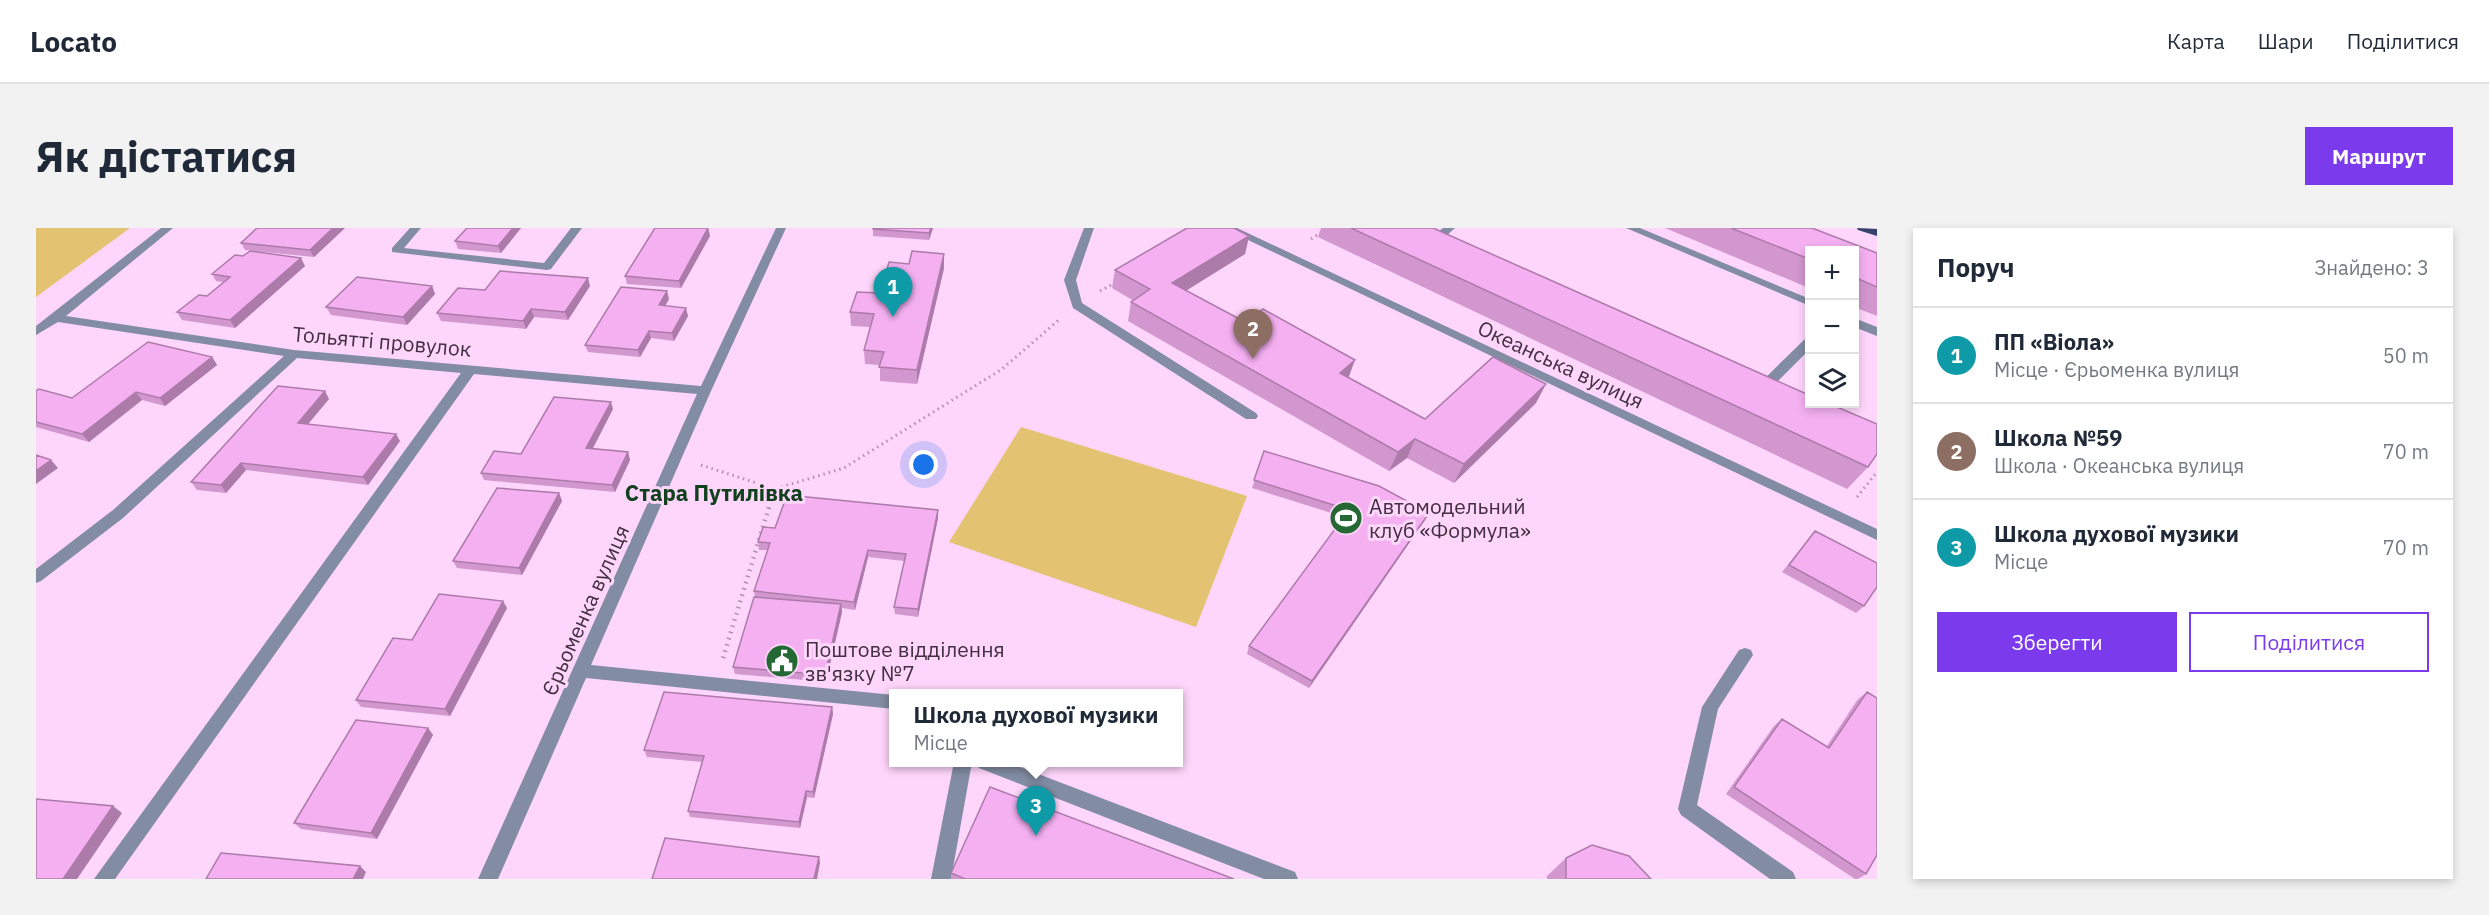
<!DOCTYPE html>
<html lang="uk">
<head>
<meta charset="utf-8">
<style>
  body { margin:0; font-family:"IBM Plex Sans",sans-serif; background:#f2f2f3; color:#1f2937 }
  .controls { position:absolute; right:18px; top:18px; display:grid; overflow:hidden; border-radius:0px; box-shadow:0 3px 9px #0003 }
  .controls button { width:54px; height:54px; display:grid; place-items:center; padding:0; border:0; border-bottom:2px solid #e0e1e3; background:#fff; color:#1f2937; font:30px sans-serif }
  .you { position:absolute; left:888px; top:237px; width:21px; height:21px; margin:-15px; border:4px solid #fff; border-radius:50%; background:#1a73e8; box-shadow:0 0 0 9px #1a73e833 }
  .badge { display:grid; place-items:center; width:39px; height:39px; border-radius:50%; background:#7c3aed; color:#fff; font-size:20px; font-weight:700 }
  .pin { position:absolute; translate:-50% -50px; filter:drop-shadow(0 2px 3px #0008) }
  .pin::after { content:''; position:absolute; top:32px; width:21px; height:18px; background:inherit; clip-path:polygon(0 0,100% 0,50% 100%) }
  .popup { position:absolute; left:853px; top:461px; width:294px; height:78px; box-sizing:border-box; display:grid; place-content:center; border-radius:0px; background:#fff; filter:drop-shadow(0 2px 4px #0005); font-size:20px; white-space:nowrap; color:#747a83 }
  .popup b { font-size:22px; color:#1f2937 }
  .popup::after { content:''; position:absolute; left:50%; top:100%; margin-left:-12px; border:12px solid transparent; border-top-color:#fff }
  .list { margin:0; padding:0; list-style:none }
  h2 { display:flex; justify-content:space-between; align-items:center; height:78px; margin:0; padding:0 24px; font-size:26px }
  h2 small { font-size:20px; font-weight:400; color:#747a83 }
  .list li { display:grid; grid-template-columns:39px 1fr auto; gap:18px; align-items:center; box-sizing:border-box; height:96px; padding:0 24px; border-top:2px solid #e0e1e3 }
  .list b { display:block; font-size:22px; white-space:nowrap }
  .list p { margin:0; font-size:20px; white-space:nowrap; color:#747a83 }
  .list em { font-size:20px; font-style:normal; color:#747a83 }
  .actions { display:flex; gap:12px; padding:18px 24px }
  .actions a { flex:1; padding:14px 0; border:2px solid #7c3aed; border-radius:0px; text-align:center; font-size:21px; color:#7c3aed }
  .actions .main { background:#7c3aed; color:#fff }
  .icon { flex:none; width:33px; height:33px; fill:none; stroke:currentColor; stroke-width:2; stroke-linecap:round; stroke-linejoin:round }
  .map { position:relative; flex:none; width:1841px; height:651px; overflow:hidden; border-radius:0px }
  header { display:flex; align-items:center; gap:36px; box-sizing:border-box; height:84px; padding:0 30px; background:#fff; border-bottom:2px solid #e0e1e3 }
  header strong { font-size:28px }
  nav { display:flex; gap:33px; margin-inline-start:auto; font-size:21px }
  .intro { display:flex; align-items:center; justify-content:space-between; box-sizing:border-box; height:144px; padding:0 36px }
  h1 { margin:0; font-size:42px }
  .button { padding:15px 27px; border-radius:0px; background:#7c3aed; color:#fff; font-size:21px; font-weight:700 }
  main { display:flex; gap:36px; padding:0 36px }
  aside { flex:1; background:#fff; border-radius:0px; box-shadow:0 3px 9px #0003 }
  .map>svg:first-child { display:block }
</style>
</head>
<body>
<header>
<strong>Locato</strong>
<nav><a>Карта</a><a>Шари</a><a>Поділитися</a></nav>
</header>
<div class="intro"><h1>Як дістатися</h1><a class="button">Маршрут</a></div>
<main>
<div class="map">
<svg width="1841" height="651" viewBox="0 0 1841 651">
  <rect width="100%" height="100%" fill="#fed6fb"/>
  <!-- green -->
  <path fill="#e3c271" d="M0,0H94L0,69Z
    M985,199L1211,268L1160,399L913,314Z"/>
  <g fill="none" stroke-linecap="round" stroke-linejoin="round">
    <!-- path-far1 -->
    <path stroke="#af90ad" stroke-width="3" stroke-dasharray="1.5 4" stroke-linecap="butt" d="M1275,11L1292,0
      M1064,63L1079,55
      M665,237L739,261
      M1821,269L1841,244
      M733,281L739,261L808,240L966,141L1024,91"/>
    <!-- path -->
    <path stroke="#af90ad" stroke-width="4.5" stroke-dasharray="1.5 5" stroke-linecap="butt" d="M687,430L733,279"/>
    <!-- minor -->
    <path fill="#828ca3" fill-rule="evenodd" d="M125,0H137L30,88L258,122L665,158L740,0H750L675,163L555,437L858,467V481L550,450L462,651H442L661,166L438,146L79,651H58L425,145L261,130L87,290L5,353L0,355V341L77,282L248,128L22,94L0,107V98Z
      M374,0H385L368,20L508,35L535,0H546L515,41L511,42L356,24V20Z
      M1048,0H1058L1040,52L1046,75L1220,185L1222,188L1220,191H1210L1037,80L1028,52Z
      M1187,0H1201L1841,301V312Z
      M1407,0H1419L1409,9L1415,12V16H1407L1396,9Z
      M1590,0H1604L1774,71V78Z
      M1818,90L1841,99V108L1818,99Z
      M1774,109V121L1736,159H1726L1725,156L1726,153L1770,110Z
      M1709,420L1715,422L1717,427L1682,481L1661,577L1757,644L1760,651H1734L1645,587L1642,581L1666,479L1703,422Z
      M918,534H936L915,651H895Z
      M940,534H971L1259,644L1262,651H1228L943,540Z"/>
    <!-- major -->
    <path fill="#35436a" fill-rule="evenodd" d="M1821,0L1841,1V8L1822,2Z"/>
  </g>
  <!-- wall -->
  <path fill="#d397d0" d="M221,0H309L278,29L209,22L205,15Z
    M431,0H485L465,25L422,21L419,13Z
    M672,0L674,8L645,60L591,56L589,48Z
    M837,0H897L893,12L837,8Z
    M1285,0H1397L1832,239L1811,261L1282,9Z
    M1629,0H1776L1841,25V88L1818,79V22H1773V60Z
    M1213,8L1209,26L1150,62L1389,191L1500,175L1418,255L1371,230L1353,243L1092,93L1095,74L1098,73L1076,60L1079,42Z
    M269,38L199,100L146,92L141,84L171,68L187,54L180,53L176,46Z
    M908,40L881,156L844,153V137L829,136L828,122L834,99L815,98L814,84L844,65Z
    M396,58L399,66L371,97L295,87L290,79Z
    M554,58L532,92L498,89L490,101L405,93L401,85Z
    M633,71L629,78L652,88L638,113L615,110L604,129L552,124L549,117Z
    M176,129L181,137L129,178L106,172L53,214L0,199V163L36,170Z
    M293,171L272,196L364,213L332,257L210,242L190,265L161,262L155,254Z
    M577,181L556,221L592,224L594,232L579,264L448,252L445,245Z
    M1228,223L1389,292L1273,460L1211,426L1213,418L1308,289L1216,260Z
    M523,265L526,273L486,347L421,340L417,333Z
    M902,282V290L882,389L859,386L858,379L868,333L832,329L819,382L806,380V384L790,454L699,446L697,439L719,369L718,363L732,322H723L722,314L739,300Z
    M1779,303L1828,378L1820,385L1746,344Z
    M471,380L414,488L325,479L320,472Z
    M1831,464L1830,646L1822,651H1819L1690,566L1738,498L1746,491L1791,518L1822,471Z
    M796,479L797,486L778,570L771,569L764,600L654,589L652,583L666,534L611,529L608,522Z
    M392,500L397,507L341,611L265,601L258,595Z
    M1530,630L1615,651H1511V648Z
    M915,645L1198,651H915Z"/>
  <!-- shaded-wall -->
  <path fill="#ac7ba9" d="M297,0H309L278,29L274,22Z
    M477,0H485L465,25L462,18Z
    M672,0L674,8L645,60L643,53Z
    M895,0H897L893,12V5Z
    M1213,8L1209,26L1132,74L1136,55Z
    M908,26V40L881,156V142Z
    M265,30L269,38L199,100L194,92Z
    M552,50L554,58L532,92L529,84Z
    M396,58L399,66L371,97L367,89Z
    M631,63L633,71L625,85L623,77Z
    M650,80L652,88L638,113L636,105Z
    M495,81L498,89L490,101L487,93Z
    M613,103L615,110L604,129L602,122Z
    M176,129L181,137L129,178L124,170Z
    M1319,132L1312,151L1304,145Z
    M1510,156L1500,175L1418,255L1428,236Z
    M289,163L293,171L267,202L262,195Z
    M100,164L106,172L53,214L46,206Z
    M575,174L577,181L553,228L550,220Z
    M360,206L364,213L332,257L327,249Z
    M1379,211L1371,230L1353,243L1362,224Z
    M592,224L594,232L579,264L576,257Z
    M15,232L22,240L0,256V243Z
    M205,235L210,242L190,265L185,257Z
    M523,265L526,273L486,347L483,340Z
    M902,282V290L882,389V381Z
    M1393,285L1389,292L1273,460L1276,453Z
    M832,322V329L819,382L818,374Z
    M467,373L471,380L414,488L409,481Z
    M805,376L806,384L790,454L789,447Z
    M796,479L797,486L778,570L777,564Z
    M392,500L397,507L341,611L335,605Z
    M770,563L771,569L764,600L763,594Z
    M77,578L86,585L41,651H27Z
    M783,629L784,635L781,651H778Z
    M324,638L330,644L327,651H317Z"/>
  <!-- building -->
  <path fill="#f5b0f2" stroke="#ac7ba9" stroke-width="1.5" d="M221,0H297L274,22L205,15Z
    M431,0H477L462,18L419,13Z
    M619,0H672L643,53L589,48Z
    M837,0H895L893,5L837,1Z
    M1151,0H1198L1213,8L1136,55L1209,94L1227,81L1319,132L1304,145L1389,191L1457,129L1510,156L1428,236L1379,211L1362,224L1095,74L1114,61L1079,42Z
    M1315,0H1397L1773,167V176H1794L1841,196V226L1832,239Z
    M1695,0H1776L1841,25V59L1818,49V22H1773V31Z
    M214,23L265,30L194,92L141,84L163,67L171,68L194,49L176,46L199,27L207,28Z
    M876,23L908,26L881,142L843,139L848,124L828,122L838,86L814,84L821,64L844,65L853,34L873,36Z
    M464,43L552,50L529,84L495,81L487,93L401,85L422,60L449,62Z
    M321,49L396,58L367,89L290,79Z
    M585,59L631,63L623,77L650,80L636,105L613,103L602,122L549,117Z
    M112,114L176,129L124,170L100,164L46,206L0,194V163L3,161L36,170Z
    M242,158L289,163L262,195L360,206L327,249L205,235L185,257L155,254Z
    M518,169L575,174L550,220L592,224L576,257L445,245L458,223L485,226Z
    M1228,223L1343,258L1393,285L1276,453L1213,418L1313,282L1218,252Z
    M0,227L15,232L0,243Z
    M461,260L523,265L483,340L417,333Z
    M751,267L902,282L882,381L858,379L870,326L832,322L818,374L718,363L734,315L722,314L727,299L739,300Z
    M1779,303L1841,335V359L1828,378L1753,337Z
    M403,366L467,373L409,481L320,472L357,410L376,412Z
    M718,369L805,376L789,447L697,439Z
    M628,464L796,479L777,564L770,563L763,594L652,583L668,528L608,522Z
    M1831,464L1841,470V627L1830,646L1698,559L1746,491L1793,520Z
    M320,492L392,500L335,605L258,595Z
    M954,559L1198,651H929L915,645Z
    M0,571L77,578L27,651H0Z
    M629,610L783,629L778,651H616Z
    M1556,617L1593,628L1615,651H1530V630Z
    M185,625L324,638L317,651H170Z"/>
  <!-- icons -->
  <defs>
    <g id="stadium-disc" transform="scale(1.725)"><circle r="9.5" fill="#246833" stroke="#fed6fb"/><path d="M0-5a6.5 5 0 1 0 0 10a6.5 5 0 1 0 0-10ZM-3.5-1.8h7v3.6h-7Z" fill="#fff"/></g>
    <g id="civic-disc" transform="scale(1.725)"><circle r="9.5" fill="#246833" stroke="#fed6fb"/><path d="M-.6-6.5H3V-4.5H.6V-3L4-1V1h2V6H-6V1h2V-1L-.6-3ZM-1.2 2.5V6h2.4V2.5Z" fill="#fff"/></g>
  </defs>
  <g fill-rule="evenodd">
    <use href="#stadium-disc" x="1310" y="290"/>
    <use href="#civic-disc" x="746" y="433"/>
  </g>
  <g text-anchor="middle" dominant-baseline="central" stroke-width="6" stroke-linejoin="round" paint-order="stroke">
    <!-- street labels -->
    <g font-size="21" fill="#422f41" stroke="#fed6fb">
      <text transform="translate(346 113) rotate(5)">Тольятті провулок</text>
      <text transform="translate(1525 136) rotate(25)">Океанська вулиця</text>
      <text transform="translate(549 382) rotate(-66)">Єрьоменка вулиця</text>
    </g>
    <!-- poi labels -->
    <g font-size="21" fill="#422f41" stroke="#fed6fb" text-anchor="start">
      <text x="1333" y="278">Автомодельний<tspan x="1333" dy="24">клуб «Формула»</tspan></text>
      <text x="769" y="421">Поштове відділення<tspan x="769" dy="24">зв'язку №7</tspan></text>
    </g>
    <!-- neighbourhood labels -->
    <g font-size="22" font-weight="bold" fill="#11401c" stroke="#fed6fb">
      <text x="678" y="264">Стара Путилівка</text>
    </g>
  </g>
</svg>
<div class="controls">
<button>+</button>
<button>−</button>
<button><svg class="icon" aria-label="layers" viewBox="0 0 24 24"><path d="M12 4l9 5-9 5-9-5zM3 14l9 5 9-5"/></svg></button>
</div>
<div class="you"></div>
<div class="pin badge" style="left:857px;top:89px;background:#0f9aa8">1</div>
<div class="pin badge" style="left:1217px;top:131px;background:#8d6e63">2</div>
<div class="pin badge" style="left:1000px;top:608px;background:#0f9aa8">3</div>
<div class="popup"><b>Школа духової музики</b>Місце</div>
</div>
<aside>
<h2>Поруч<small>Знайдено: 3</small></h2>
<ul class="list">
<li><span class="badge" style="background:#0f9aa8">1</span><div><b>ПП «Віола»</b><p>Місце · Єрьоменка вулиця</p></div><em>50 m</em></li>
<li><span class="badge" style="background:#8d6e63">2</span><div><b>Школа №59</b><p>Школа · Океанська вулиця</p></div><em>70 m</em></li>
<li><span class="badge" style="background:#0f9aa8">3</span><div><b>Школа духової музики</b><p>Місце</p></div><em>70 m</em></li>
</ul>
<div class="actions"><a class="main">Зберегти</a><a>Поділитися</a></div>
</aside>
</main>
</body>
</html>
